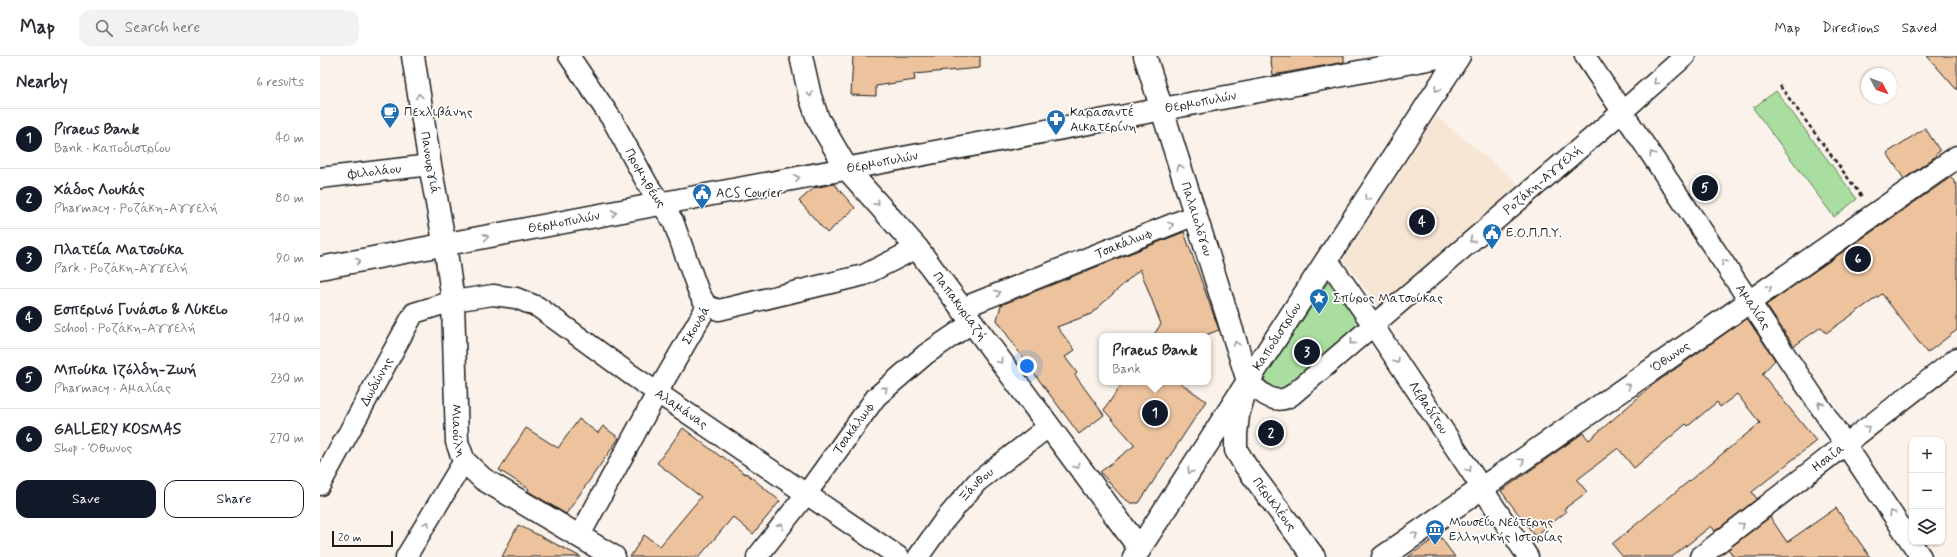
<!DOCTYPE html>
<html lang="en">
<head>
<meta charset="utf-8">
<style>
  body { margin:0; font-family:Mynerve,sans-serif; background:#f2f2f3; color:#2b2b33 }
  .controls { position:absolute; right:12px; bottom:12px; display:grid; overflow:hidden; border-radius:8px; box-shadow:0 1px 3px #0004 }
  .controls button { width:36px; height:36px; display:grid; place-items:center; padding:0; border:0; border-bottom:1px solid #e1e1e2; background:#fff; color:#2b2b33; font:20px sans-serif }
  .compass { position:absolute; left:1541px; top:12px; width:36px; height:36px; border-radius:50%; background:#fff; box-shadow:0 1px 3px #0004; rotate:131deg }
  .scale { position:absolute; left:12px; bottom:10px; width:61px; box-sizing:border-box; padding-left:4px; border:2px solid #1c1c1c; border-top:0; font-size:11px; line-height:14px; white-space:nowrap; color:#1c1c1c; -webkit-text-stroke:3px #fff; paint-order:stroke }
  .you { position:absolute; left:707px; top:310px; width:14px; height:14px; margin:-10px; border:3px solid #fff; border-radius:50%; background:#1a73e8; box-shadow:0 0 0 6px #1a73e833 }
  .badge { display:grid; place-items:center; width:26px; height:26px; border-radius:50%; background:#111827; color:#fff; font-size:13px; font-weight:700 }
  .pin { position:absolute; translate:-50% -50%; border:2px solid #fff; box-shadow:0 1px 4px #0006 }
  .popup { position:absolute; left:779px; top:277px; width:112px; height:52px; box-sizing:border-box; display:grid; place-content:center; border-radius:8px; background:#fff; filter:drop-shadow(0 1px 3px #0005); font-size:13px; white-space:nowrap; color:#7c7c81 }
  .popup b { font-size:15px; color:#2b2b33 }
  .popup::after { content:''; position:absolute; left:50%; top:100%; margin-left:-8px; border:8px solid transparent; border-top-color:#fff }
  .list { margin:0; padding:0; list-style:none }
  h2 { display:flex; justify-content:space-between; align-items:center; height:52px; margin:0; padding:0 16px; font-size:17px }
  h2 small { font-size:13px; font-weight:400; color:#7c7c81 }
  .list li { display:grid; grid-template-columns:26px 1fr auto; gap:12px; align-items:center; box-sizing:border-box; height:60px; padding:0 16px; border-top:1px solid #e1e1e2 }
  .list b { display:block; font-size:15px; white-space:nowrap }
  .list p { margin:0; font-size:13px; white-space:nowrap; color:#7c7c81 }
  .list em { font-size:13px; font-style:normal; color:#7c7c81 }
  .actions { display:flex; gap:8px; padding:12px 16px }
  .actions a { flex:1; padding:9px 0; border:1px solid #111827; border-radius:12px; text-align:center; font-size:14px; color:#111827 }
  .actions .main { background:#111827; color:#fff }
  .icon { flex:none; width:22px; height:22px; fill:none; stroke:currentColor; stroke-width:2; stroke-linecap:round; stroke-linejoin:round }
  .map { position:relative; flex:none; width:1637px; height:501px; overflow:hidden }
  header { display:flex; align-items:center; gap:24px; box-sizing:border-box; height:56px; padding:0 20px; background:#fff; border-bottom:1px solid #e1e1e2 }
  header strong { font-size:19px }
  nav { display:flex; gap:22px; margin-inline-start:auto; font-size:14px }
  .search { width:280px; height:36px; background:#f2f2f3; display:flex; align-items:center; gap:10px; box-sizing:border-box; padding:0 14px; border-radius:12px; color:#7c7c81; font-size:15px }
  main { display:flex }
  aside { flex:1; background:#fff }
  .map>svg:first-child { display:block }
</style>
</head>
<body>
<header>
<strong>Map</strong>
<div class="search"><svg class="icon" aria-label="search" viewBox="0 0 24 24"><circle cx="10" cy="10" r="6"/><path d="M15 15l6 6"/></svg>Search here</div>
<nav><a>Map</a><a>Directions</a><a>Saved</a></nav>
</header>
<main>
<aside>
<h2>Nearby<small>6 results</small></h2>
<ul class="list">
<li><span class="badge">1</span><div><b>Piraeus Bank</b><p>Bank · Καποδιστρίου</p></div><em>40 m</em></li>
<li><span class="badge">2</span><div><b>Χάδος Λουκάς</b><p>Pharmacy · Ροζάκη-Αγγελή</p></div><em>80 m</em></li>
<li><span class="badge">3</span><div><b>Πλατεία Ματσούκα</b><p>Park · Ροζάκη-Αγγελή</p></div><em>90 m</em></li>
<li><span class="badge">4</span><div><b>Εσπερινό Γυνάσιο &amp; Λύκειο</b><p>School · Ροζάκη-Αγγελή</p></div><em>140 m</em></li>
<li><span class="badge">5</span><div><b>Μπούκα Ιζόλδη-Ζωή</b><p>Pharmacy · Αμαλίας</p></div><em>230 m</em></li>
<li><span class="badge">6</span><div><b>GALLERY KOSMAS</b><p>Shop · Όθωνος</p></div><em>270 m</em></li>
</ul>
<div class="actions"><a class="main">Save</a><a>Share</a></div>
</aside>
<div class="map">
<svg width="1637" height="501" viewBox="0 0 1637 501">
  <rect width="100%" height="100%" fill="#fbf3eb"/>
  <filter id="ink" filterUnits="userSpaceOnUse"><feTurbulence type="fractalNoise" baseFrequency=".025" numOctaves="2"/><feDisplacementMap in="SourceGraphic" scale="8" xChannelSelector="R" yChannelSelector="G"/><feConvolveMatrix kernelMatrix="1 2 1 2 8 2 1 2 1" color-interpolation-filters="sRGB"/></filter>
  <g filter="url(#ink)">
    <!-- built -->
    <path fill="#f7e5d4" d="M1116,60L1200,129L1059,251L1023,203Z"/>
    <!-- green -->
    <path fill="#a9dea0" stroke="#627d5e" d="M1456,35L1537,143L1514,161L1433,52Z
      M1008,226L1041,270L970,335H949L944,322Z"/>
    <!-- building -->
    <path fill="#edc39d" stroke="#1c1c1c" d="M533,0H660V12L594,18L595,24L556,30V40L531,39Z
      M950,0H1024V6L953,19Z
      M1607,0H1637V34Z
      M1605,72L1620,95L1615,99L1616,100L1584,123L1567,97Z
      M1631,121L1637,130V274L1607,297L1562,238L1506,277L1501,271L1474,290L1446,249Z
      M514,128L535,152L507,177L479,145L494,132Z
      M864,176L899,274L883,280H833L841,268L820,213L771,258L737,271L755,294L745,301L757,317L755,319L784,359L759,378L705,305L677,264L681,249Z
      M1427,262L1455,304L1442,318L1496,385L1432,436L1437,443L1395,475L1391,470L1352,501H1303L1292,488L1440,367L1417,338L1400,351L1397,346L1368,370L1366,368L1314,412L1298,392L1257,424L1267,436L1244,453L1246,456L1215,480L1181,435L1263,377L1269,384L1334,328Z
      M803,326H859L886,345L819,447H811L802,441L780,416L815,389L784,354Z
      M259,363L278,377L283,370L299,382L246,458L208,435L209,433L179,414L206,372L238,392Z
      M363,372L401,401L402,400L425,418L426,417L460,445L433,478L413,461L379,501H310L324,479L340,490L381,441L337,407Z
      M1516,452L1550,501H1414L1408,493L1450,461L1467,486Z
      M198,469L220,480L261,501H182Z
      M1119,479L1135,501H1088Z"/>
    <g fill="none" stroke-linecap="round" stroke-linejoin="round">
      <!-- minor casing -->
      <g stroke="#1c1c1c" stroke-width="23">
        <g id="minor">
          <path id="s1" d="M249,0L293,65L328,129L353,165L379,237L387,250"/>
          <path id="s2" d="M1265,0L1601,501"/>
          <path id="s3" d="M0,122L110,109"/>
          <path id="s4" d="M1007,203L1053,269L1208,501"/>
          <path id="s5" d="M642,252L875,159"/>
          <path id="s6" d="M928,325C941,337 955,351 972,339L1303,55L1365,0"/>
          <path id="s7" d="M0,429L94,257L133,245L173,239L196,242L218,251L310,318L579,501"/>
          <path id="s8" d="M259,481L337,337L387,250L399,254L544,219L597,192"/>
          <path d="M86,501L144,405"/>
          <path id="s9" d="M437,501L487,437L556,341L606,298L653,266"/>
          <path id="s10" d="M598,501L623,466L657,426L728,371"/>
          <path id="s11" d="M1380,501L1637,302"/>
        </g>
      </g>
      <!-- tertiary casing -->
      <g stroke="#1c1c1c" stroke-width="25">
        <g id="tertiary">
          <path id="s12" d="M93,0L110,109L126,196L133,245L137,386L144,405L163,423L294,501"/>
          <path id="s13" d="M481,0L490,40L498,63L527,113L597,192L820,493"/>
        </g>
      </g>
      <!-- secondary casing -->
      <g stroke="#1c1c1c" stroke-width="25">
        <g id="secondary">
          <path id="s14" d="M825,0L928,325L918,359L916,379V394L925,409L994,501"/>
          <path id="s15" d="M0,212L1124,0"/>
          <path id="s16" d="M814,501L1139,0"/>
          <path id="s17" d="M1063,501L1637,101"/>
        </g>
      </g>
      <!-- path -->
      <path stroke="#1c1c1c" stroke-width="2.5" stroke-dasharray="4 3" stroke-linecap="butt" d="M1460,30L1542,141"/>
      <!-- minor -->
      <use href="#minor" stroke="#fff" stroke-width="20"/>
      <!-- tertiary -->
      <use href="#tertiary" stroke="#fff" stroke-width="22"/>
      <!-- secondary -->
      <use href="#secondary" stroke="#fff" stroke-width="22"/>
    </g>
    <!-- one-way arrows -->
    <defs><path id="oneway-chevron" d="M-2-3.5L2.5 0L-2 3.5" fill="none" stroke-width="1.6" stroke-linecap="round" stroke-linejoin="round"/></defs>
    <g stroke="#999">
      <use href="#oneway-chevron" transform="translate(1336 26) rotate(138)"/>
      <use href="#oneway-chevron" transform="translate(1117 33) rotate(123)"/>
      <use href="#oneway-chevron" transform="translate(490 38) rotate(75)"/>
      <use href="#oneway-chevron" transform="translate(99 40) rotate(-99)"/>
      <use href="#oneway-chevron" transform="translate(1332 98) rotate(-124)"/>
      <use href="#oneway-chevron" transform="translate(860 111) rotate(-107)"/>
      <use href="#oneway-chevron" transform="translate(477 122) rotate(-11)"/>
      <use href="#oneway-chevron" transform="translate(1047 142) rotate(123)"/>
      <use href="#oneway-chevron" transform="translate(557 147) rotate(49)"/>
      <use href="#oneway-chevron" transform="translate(294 157) rotate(-11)"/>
      <use href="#oneway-chevron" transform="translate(851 169) rotate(-21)"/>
      <use href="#oneway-chevron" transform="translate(166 181) rotate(-11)"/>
      <use href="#oneway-chevron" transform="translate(1152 184) rotate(140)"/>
      <use href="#oneway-chevron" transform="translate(38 205) rotate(-11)"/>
      <use href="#oneway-chevron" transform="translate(1404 206) rotate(-124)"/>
      <use href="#oneway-chevron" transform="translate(1449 232) rotate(-35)"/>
      <use href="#oneway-chevron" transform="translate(678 237) rotate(-22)"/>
      <use href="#oneway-chevron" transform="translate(1032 286) rotate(139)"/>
      <use href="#oneway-chevron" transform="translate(916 288) rotate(-108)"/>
      <use href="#oneway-chevron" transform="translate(680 305) rotate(54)"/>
      <use href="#oneway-chevron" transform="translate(1077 305) rotate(56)"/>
      <use href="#oneway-chevron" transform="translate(1308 330) rotate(-35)"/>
      <use href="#oneway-chevron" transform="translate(565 333) rotate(-41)"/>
      <use href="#oneway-chevron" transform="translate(1500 348) rotate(-124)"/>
      <use href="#oneway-chevron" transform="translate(1547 372) rotate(-38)"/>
      <use href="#oneway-chevron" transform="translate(1202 405) rotate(-35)"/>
      <use href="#oneway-chevron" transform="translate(757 410) rotate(53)"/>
      <use href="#oneway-chevron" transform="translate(1149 413) rotate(56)"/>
      <use href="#oneway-chevron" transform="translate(870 415) rotate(123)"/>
      <use href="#oneway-chevron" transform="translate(1572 457) rotate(-123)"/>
      <use href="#oneway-chevron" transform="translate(107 468) rotate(-59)"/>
      <use href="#oneway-chevron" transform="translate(1422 469) rotate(-38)"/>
      <use href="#oneway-chevron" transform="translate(461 470) rotate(-52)"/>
      <use href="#oneway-chevron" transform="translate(1095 479) rotate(-35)"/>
    </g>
  </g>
  <!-- icons -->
  <defs>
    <g id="cafe-pin" transform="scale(1)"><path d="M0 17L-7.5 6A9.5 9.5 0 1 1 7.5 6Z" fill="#1f6fb2" stroke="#fff"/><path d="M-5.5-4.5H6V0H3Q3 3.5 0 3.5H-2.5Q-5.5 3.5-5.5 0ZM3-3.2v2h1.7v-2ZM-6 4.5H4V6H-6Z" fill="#fff"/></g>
    <g id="pharmacy-pin" transform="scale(1)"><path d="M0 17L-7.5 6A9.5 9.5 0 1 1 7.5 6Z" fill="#1f6fb2" stroke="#fff"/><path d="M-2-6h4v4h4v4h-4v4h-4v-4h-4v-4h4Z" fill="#fff"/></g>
    <g id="civic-pin" transform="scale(1)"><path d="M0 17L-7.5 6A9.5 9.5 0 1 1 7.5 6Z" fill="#1f6fb2" stroke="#fff"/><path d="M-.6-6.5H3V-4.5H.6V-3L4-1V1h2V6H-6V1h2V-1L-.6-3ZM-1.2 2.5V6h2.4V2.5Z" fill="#fff"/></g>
    <g id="sight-pin" transform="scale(1)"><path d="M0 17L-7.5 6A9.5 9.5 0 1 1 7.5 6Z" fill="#1f6fb2" stroke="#fff"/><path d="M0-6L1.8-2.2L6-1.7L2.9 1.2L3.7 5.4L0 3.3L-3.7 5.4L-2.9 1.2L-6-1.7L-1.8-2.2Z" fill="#fff"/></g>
    <g id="museum-pin" transform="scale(1)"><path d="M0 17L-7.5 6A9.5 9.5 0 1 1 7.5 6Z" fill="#1f6fb2" stroke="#fff"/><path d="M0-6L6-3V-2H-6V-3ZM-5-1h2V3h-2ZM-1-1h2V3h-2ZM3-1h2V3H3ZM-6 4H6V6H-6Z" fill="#fff"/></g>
  </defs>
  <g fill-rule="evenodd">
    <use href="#cafe-pin" x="70" y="56"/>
    <use href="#pharmacy-pin" x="736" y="63"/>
    <use href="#civic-pin" x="382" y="137"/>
    <use href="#civic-pin" x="1172" y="177"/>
    <use href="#sight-pin" x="999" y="242"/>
    <use href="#museum-pin" x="1115" y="473"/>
  </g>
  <g text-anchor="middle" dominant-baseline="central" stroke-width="3.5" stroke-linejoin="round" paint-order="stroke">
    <!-- street labels -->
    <g font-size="13" fill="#1c1c1c" stroke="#fff">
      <text stroke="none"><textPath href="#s15" startOffset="896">Θερμοπυλών</textPath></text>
      <text stroke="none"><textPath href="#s12" startOffset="108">Πανουργιά</textPath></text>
      <text stroke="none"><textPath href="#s15" startOffset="572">Θερμοπυλών</textPath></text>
      <text stroke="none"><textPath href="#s3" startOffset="55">Φιλολάου</textPath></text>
      <text stroke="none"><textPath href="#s1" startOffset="144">Προμηθέως</textPath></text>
      <text stroke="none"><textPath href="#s6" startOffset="381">Ροζάκη-Αγγελή</textPath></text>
      <text stroke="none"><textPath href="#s14" startOffset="171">Παλαιολόγου</textPath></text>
      <text stroke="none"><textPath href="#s15" startOffset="248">Θερμοπυλών</textPath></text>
      <text stroke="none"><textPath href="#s5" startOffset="174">Τσακάλωφ</textPath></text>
      <text stroke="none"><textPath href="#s13" startOffset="301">Παπακυριαζή</textPath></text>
      <text stroke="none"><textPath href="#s2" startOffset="302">Αμαλίας</textPath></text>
      <text stroke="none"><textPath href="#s8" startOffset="242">Σκουφά</textPath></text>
      <text stroke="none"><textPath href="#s16" startOffset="263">Καποδιστρίου</textPath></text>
      <text stroke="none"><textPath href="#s17" startOffset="350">Όθωνος</textPath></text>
      <text stroke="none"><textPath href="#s7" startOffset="118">Δωδώνης</textPath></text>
      <text stroke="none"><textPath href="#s4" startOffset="180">Λεβαδίτου</textPath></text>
      <text stroke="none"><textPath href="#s7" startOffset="500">Αλαμάνας</textPath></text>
      <text stroke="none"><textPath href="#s9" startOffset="161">Τσακάλωφ</textPath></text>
      <text stroke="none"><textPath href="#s12" startOffset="378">Μιαούλη</textPath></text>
      <text stroke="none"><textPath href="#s11" startOffset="162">Ησαΐα</textPath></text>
      <text stroke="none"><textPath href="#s10" startOffset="93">Ξάνθου</textPath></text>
      <text stroke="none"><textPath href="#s14" startOffset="478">Περικλέους</textPath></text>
    </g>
    <!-- poi labels -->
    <g font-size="13" fill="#1c1c1c" stroke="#fff" text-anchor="start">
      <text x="84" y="56">Πεχλιβάνης</text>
      <text x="750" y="56">Καρασαντέ<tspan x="750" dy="15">Αικατερίνη</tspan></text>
      <text x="396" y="137">ACS Courier</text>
      <text x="1186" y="177">Ε.Ο.Π.Π.Υ.</text>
      <text x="1013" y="242">Σπύρος Ματσούκας</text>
      <text x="1129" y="466">Μουσείο Νεότερης<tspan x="1129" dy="15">Ελληνικής Ιστορίας</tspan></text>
    </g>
  </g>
</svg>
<div class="controls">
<button>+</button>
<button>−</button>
<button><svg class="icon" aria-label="layers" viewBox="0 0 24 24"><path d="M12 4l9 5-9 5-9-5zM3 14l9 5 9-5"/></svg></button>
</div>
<svg class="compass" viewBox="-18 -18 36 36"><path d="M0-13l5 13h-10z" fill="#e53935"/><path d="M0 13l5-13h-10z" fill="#7c7c81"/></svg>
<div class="scale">20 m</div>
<div class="you"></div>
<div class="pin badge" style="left:835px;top:357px">1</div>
<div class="popup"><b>Piraeus Bank</b>Bank</div>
<div class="pin badge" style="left:951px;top:377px">2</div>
<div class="pin badge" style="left:987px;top:296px">3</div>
<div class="pin badge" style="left:1102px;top:166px">4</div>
<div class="pin badge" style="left:1385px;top:132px">5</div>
<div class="pin badge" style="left:1538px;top:203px">6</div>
</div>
</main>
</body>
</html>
